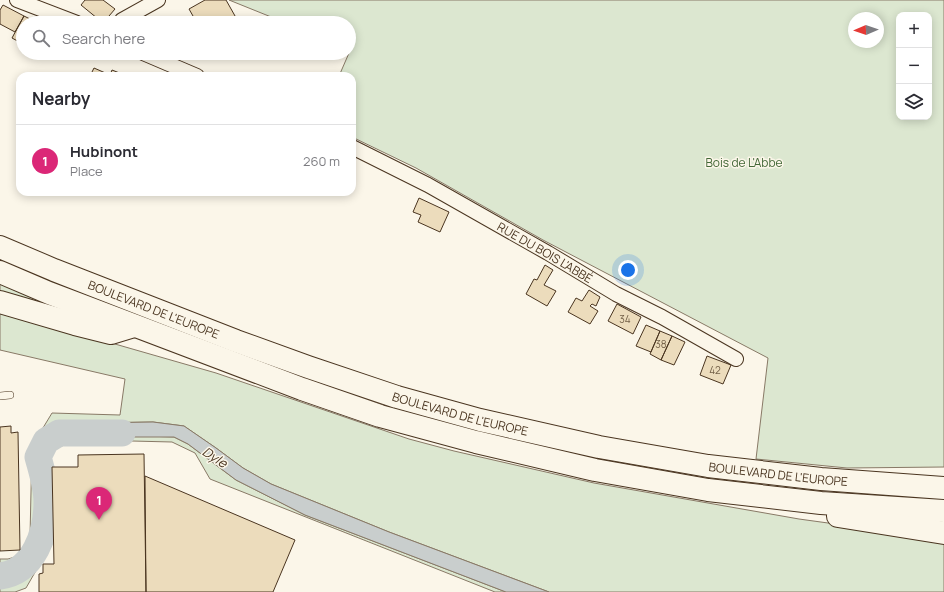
<!DOCTYPE html>
<html lang="en">
<head>
<meta charset="utf-8">
<style>
  body { margin:0; font-family:Manrope,sans-serif; background:#f7f7f7; color:#2b2b33 }
  .controls { position:absolute; right:12px; top:12px; display:grid; overflow:hidden; border-radius:8px; box-shadow:0 2px 10px #0003 }
  .controls button { width:36px; height:36px; display:grid; place-items:center; padding:0; border:0; border-bottom:1px solid #e1e1e2; background:#fff; color:#2b2b33; font:20px sans-serif }
  .compass { position:absolute; left:848px; top:12px; width:36px; height:36px; border-radius:50%; background:#fff; box-shadow:0 2px 10px #0003; rotate:268deg }
  .you { position:absolute; left:628px; top:270px; width:14px; height:14px; margin:-10px; border:3px solid #fff; border-radius:50%; background:#1a73e8; box-shadow:0 0 0 6px #1a73e833 }
  .badge { display:grid; place-items:center; width:26px; height:26px; border-radius:50%; background:#db2777; color:#fff; font-size:13px; font-weight:700 }
  .pin { position:absolute; translate:-50% -33px; filter:drop-shadow(0 1px 2px #0008) }
  .pin::after { content:''; position:absolute; top:21px; width:14px; height:12px; background:inherit; clip-path:polygon(0 0,100% 0,50% 100%) }
  .list { margin:0; padding:0; list-style:none }
  h2 { display:flex; justify-content:space-between; align-items:center; height:52px; margin:0; padding:0 16px; font-size:17px }
  h2 small { font-size:13px; font-weight:400; color:#7c7c81 }
  .list li { display:grid; grid-template-columns:26px 1fr auto; gap:12px; align-items:center; box-sizing:border-box; height:72px; padding:0 16px; border-top:1px solid #e1e1e2 }
  .list b { display:block; font-size:15px; white-space:nowrap }
  .list p { margin:0; font-size:13px; white-space:nowrap; color:#7c7c81 }
  .list em { font-size:13px; font-style:normal; color:#7c7c81 }
  .icon { flex:none; width:22px; height:22px; fill:none; stroke:currentColor; stroke-width:2; stroke-linecap:round; stroke-linejoin:round }
  .map { position:relative; flex:none; width:944px; height:592px; overflow:hidden }
  .search { position:absolute; background:#fff; box-shadow:0 2px 10px #0003; left:16px; top:16px; width:340px; height:44px; display:flex; align-items:center; gap:10px; box-sizing:border-box; padding:0 14px; border-radius:22px; color:#7c7c81; font-size:15px }
  .panel { position:absolute; background:#fff; box-shadow:0 2px 10px #0003; left:16px; top:72px; width:340px; height:124px; border-radius:12px }
  .map>svg:first-child { display:block }
</style>
</head>
<body>
<div class="map">
<svg width="944" height="592" viewBox="0 0 944 592">
  <rect width="100%" height="100%" fill="#fbf6e9"/>
  <!-- green -->
  <path fill="#dce7d0" stroke="#887966" fill-rule="evenodd" d="M229,0H944V467L847,468L756,459L768,358L543,240L416,168L352,137V76H339L349,53V23H286ZM899,15H929V117H899ZM854,18H878V42H854Z
    M0,283L48,302L45,308L0,295Z
    M0,311L216,373L409,439L454,451L594,483L799,519L944,539V592H549L389,532L271,484L243,468L216,448L184,426L153,422L89,423L145,436L174,437L188,444L236,480L305,515L506,592H495L210,479L195,453L172,442L91,440L56,447L51,451L48,459L49,548L26,588L15,592H0V559H8L25,554L30,537L32,446L52,413L120,415L125,379L0,350Z"/>
  <!-- water -->
  <path fill="#c9cecd" stroke="#887966" d="M153,422L184,426L216,448L243,468L271,484L389,532L549,592H506L305,515L236,480L188,444L174,437H83L89,423Z"/>
  <g fill="none" stroke-linecap="round" stroke-linejoin="round">
    <!-- river -->
    <path stroke="#c9cecd" stroke-width="27" d="M0,576C34,572 47,532 47,502C47,487 42,472 38,457L46,441L59,433H122"/>
  </g>
  <!-- building -->
  <path fill="#ecdcbc" stroke="#4a3520" d="M85,0H103L115,9L103,23L81,5Z
    M205,0H226L239,23H197L189,9Z
    M3,5L24,16L15,32L0,24V10Z
    M24,16L38,23H23V44L12,38Z
    M94,68L110,75L112,70L127,76H90Z
    M419,198L449,212L440,232L418,222L421,215L413,212Z
    M545,265L553,270L544,285L556,291L547,306L526,294L534,279L537,280Z
    M589,290L600,297L596,306L592,304L590,306L598,311L590,324L568,312L576,298L582,301Z
    M617,304L641,317L633,334L608,321Z
    M646,325L660,331L651,352L636,346Z
    M660,331L672,336L661,360L650,354Z
    M672,336L685,342L674,365L661,360Z
    M707,356L731,365L723,384L700,375Z
    M11,426V433L18,432L20,550L0,551V427Z
    M144,454L146,592H39V574L43,573V564H54L52,467H78V455Z
    M145,476L295,540L273,592H146Z"/>
  <g fill="none" stroke-linecap="round" stroke-linejoin="round">
    <!-- service casing -->
    <g stroke="#4a3520" stroke-width="8">
      <path id="service" d="M0,396L10,395"/>
    </g>
    <!-- minor casing -->
    <g stroke="#4a3520" stroke-width="16">
      <g id="minor">
        <path d="M17,0L77,23"/>
        <path d="M120,23L122,20L158,0"/>
        <path d="M143,53L197,76"/>
        <path id="s1" d="M352,147L428,185L548,253L616,294L662,317L736,359"/>
      </g>
    </g>
    <!-- trunk casing -->
    <g stroke="#4a3520" stroke-width="24">
      <g id="trunk">
        <path id="s2" d="M0,247L54,270L236,341L308,367L397,397L480,420L599,447L708,466L821,479L944,488"/>
        <path d="M0,272L49,293L302,389L380,416L476,442L595,470L708,490L821,503L944,511"/>
        <path d="M0,302L75,324L111,333L134,326"/>
        <path d="M838,516L944,533"/>
      </g>
    </g>
    <!-- service -->
    <use href="#service" stroke="#fbf6e9" stroke-width="7"/>
    <!-- minor -->
    <use href="#minor" stroke="#fbf6e9" stroke-width="14"/>
    <!-- trunk -->
    <use href="#trunk" stroke="#fbf6e9" stroke-width="22"/>
  </g>
  <g text-anchor="middle" dominant-baseline="central" stroke-width="3" stroke-linejoin="round" paint-order="stroke">
    <!-- number labels -->
    <g font-size="10" fill="#725f47">
      <text x="625" y="319">34</text>
      <text x="661" y="344">38</text>
      <text x="715" y="370">42</text>
    </g>
    <!-- park labels -->
    <g font-size="12" fill="#436837" stroke="#fbf6e9">
      <text x="744" y="162">Bois de L'Abbe</text>
    </g>
    <!-- street labels -->
    <g font-size="12" fill="#4a3520" stroke="#fbf6e9">
      <text stroke="none"><textPath href="#s1" startOffset="220">RUE DU BOIS L'ABBÉ</textPath></text>
      <text stroke="none"><textPath href="#s2" startOffset="166">BOULEVARD DE L'EUROPE</textPath></text>
      <text stroke="none"><textPath href="#s2" startOffset="490">BOULEVARD DE L'EUROPE</textPath></text>
      <text stroke="none"><textPath href="#s2" startOffset="814">BOULEVARD DE L'EUROPE</textPath></text>
    </g>
    <!-- water labels -->
    <g font-size="13" font-style="italic" fill="#4a3520" stroke="#fbf6e9">
      <text transform="translate(215 457) rotate(33)">Dyle</text>
    </g>
  </g>
</svg>
<div class="controls">
<button>+</button>
<button>−</button>
<button><svg class="icon" aria-label="layers" viewBox="0 0 24 24"><path d="M12 4l9 5-9 5-9-5zM3 14l9 5 9-5"/></svg></button>
</div>
<svg class="compass" viewBox="-18 -18 36 36"><path d="M0-13l5 13h-10z" fill="#e53935"/><path d="M0 13l5-13h-10z" fill="#7c7c81"/></svg>
<div class="you"></div>
<div class="pin badge" style="left:99px;top:520px">1</div>
<div class="search"><svg class="icon" aria-label="search" viewBox="0 0 24 24"><circle cx="10" cy="10" r="6"/><path d="M15 15l6 6"/></svg>Search here</div>
<section class="panel">
<h2>Nearby<small></small></h2>
<ul class="list">
<li><span class="badge">1</span><div><b>Hubinont</b><p>Place</p></div><em>260 m</em></li>
</ul>
</section>
</div>
</body>
</html>
